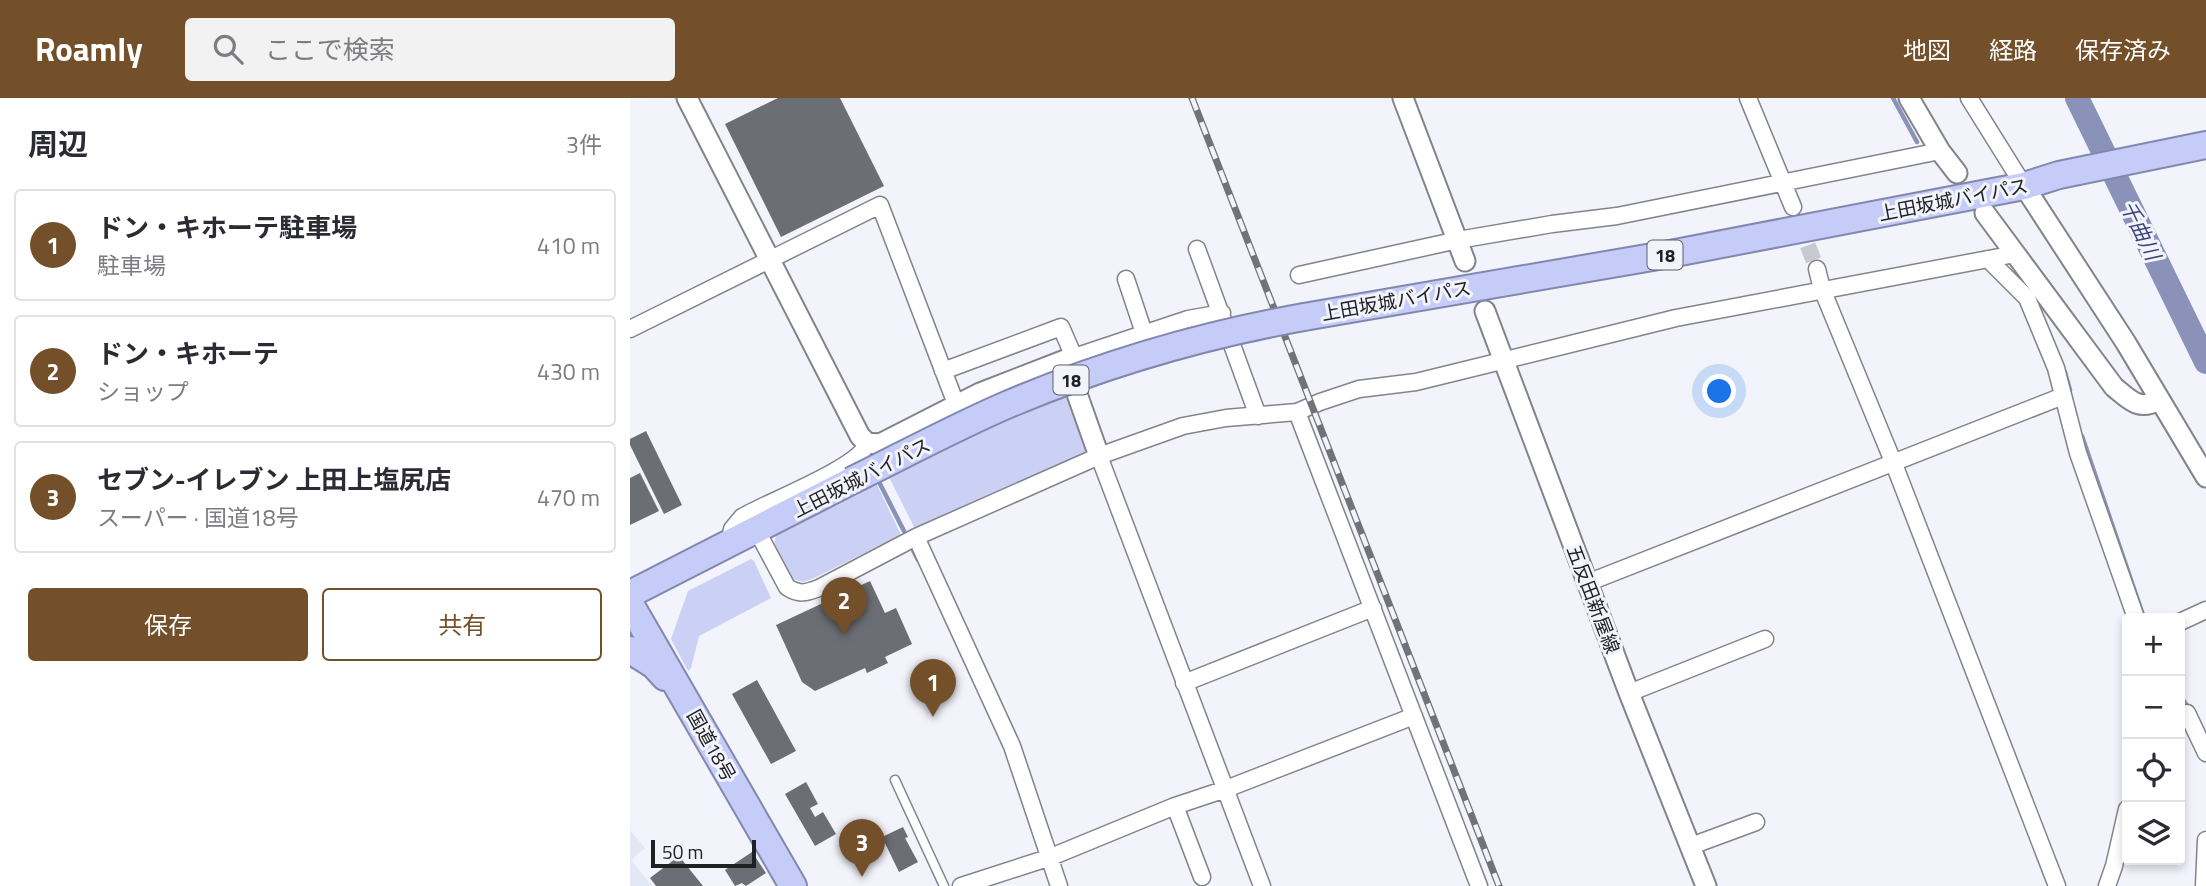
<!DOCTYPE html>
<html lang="ja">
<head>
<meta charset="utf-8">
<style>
  body { margin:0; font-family:"Titillium Web","Noto Sans JP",sans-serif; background:#f2f2f3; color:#2b2b33 }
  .controls { position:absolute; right:21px; bottom:21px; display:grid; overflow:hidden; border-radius:7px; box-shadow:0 4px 10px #0003 }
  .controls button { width:63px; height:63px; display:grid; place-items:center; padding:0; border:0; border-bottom:2px solid #e1e1e2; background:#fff; color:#2b2b33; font:35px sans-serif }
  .scale { position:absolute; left:21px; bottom:18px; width:105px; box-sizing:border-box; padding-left:7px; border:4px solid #202124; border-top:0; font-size:19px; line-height:24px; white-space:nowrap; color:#202124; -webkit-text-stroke:5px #f2f3fb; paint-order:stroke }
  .you { position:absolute; left:1090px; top:294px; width:24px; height:24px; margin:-18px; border:5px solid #fff; border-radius:50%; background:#1a73e8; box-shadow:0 0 0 10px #1a73e833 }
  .badge { display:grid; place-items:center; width:46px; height:46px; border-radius:50%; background:#735029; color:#fff; font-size:23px; font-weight:700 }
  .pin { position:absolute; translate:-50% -58px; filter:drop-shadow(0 2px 4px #0008) }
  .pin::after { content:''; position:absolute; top:37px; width:24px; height:21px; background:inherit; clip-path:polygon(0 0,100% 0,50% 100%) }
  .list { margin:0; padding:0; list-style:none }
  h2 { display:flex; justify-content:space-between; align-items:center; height:91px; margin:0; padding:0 28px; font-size:30px }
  h2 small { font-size:23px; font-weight:400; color:#7c7c81 }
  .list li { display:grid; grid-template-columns:46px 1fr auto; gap:21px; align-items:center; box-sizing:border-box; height:112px; margin:0 14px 14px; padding:0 14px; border:2px solid #e1e1e2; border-radius:7px }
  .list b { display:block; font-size:26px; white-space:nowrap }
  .list p { margin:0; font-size:23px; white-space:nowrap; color:#7c7c81 }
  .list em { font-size:23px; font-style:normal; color:#7c7c81 }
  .actions { display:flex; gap:14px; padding:21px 28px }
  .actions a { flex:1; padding:16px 0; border:2px solid #735029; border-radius:7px; text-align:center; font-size:24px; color:#735029 }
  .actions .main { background:#735029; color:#fff }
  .icon { flex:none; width:38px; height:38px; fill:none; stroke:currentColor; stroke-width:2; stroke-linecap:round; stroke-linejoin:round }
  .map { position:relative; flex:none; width:1576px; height:788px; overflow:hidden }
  header { display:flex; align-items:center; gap:42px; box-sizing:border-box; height:98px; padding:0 35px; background:#735029; color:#fff }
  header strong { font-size:33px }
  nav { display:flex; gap:38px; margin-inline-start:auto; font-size:24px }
  .search { width:490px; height:63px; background:#f2f2f3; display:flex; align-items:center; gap:18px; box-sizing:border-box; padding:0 24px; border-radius:7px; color:#7c7c81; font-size:26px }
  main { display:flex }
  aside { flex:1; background:#fff }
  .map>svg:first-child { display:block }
</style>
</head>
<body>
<header>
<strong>Roamly</strong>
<div class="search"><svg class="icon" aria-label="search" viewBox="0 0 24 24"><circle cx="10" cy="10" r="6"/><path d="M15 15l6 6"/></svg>ここで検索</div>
<nav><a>地図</a><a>経路</a><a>保存済み</a></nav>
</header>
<main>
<aside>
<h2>周辺<small>3件</small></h2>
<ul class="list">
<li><span class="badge">1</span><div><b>ドン・キホーテ駐車場</b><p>駐車場</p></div><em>410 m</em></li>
<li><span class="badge">2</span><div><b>ドン・キホーテ</b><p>ショップ</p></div><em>430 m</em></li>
<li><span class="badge">3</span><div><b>セブン-イレブン 上田上塩尻店</b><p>スーパー · 国道18号</p></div><em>470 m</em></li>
</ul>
<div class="actions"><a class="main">保存</a><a>共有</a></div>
</aside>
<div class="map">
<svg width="1576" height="788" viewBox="0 0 1576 788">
  <rect width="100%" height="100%" fill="#f2f3fb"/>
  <!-- built -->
  <path fill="#e3e7f6" d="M0,732L15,750L1,762L22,788H0Z"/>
  <!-- green -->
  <path fill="#cad1f4" d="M437,295L455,347V354L452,360L285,431L257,375L382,316Z
    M246,385L271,437L182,481L173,484L159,480C151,466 138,451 148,435Z
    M121,461L124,463L141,500L69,538L61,570L58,573L41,541L58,493Z"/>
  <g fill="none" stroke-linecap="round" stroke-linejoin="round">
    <!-- stream -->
    <path stroke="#8b92ba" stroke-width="4.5" d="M1263,0L1287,44
      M1435,274L1440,292
      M1452,338L1514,520
      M248,382L274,433
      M282,450L288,462
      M1550,597L1557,608L1554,609
      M1493,760L1497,748"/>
    <!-- river -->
    <path stroke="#8b92ba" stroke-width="24" d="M1447,0L1576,264"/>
  </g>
  <!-- building -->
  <path fill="#6c6e75" d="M148,0H210L254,88L151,139L95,26Z
    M16,333L52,407L34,416L0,347V341Z
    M10,375L29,413L0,427V380Z
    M240,483L255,515L266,510L282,546L255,559L258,565L237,575L235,570L185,593L172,584L146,527Z
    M127,582L166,653L141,666L102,596Z
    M176,684L188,706L180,710L185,719L193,714L206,736L185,748L155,696Z
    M273,729L278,739L275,740L288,764L269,774L252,739Z
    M122,754L136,775L116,788L112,785L105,788L95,772Z
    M49,758L73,788H26L20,780Z"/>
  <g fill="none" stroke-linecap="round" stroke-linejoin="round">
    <!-- minor-tunnel -->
    <path stroke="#c8c9d0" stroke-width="16" stroke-dasharray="16 8" stroke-linecap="butt" d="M1169,125L1187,171"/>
    <!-- service casing -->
    <g stroke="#83848b" stroke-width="11">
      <path id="service" d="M265,682L314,788"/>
    </g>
    <!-- minor casing -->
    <g stroke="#83848b" stroke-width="19">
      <path id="minor" d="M1118,0L1163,109
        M1339,0L1394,88
        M567,151L628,318
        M1358,161L1397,200L1426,270L1448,355L1506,520
        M1187,171L1192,191L1264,366L1427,788
        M669,177L828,142L922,126L987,118L1310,53
        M496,181L514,235
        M0,231L250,107L326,306
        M435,262L558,221L592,215
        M313,273L431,229L444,259
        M667,314L849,788
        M469,358L632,788
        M127,433L157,489C169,497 176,495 189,490L286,439L469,358L553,328L596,320L667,314L690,304L729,291L786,284L1046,220L1385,156
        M286,439L382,648L429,788
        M100,446L102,431L112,419C137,404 231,369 237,345
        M957,485L1433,298
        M1550,524L1576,512
        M554,585L743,510
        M999,595L1135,541
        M1550,617L1557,615L1576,655
        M545,708L572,779
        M1061,748L1126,724
        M331,788L421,759L545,708L596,691L784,618
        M1477,788L1484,768L1497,711
        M1574,788L1576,742"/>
    </g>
    <!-- tertiary casing -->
    <g stroke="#83848b" stroke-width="23">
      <path id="tertiary" d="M57,0L230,338L237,345L250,346L350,295L435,262L469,358
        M773,0L835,163
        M1279,0L1310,53L1327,75
        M1394,88L1496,245L1576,379
        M1355,115L1484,289C1500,302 1508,313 1529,302
        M855,213L999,595L1076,788"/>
    </g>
    <!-- trunk casing -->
    <g stroke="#8288ad" stroke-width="30">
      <path id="trunk" d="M674,219L1040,156L1394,88L1429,77L1576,47
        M0,496L221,383
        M0,506L163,788
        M0,552L24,567L35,579"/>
    </g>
    <!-- service -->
    <use href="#service" stroke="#fff" stroke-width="8"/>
    <!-- minor -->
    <use href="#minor" stroke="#fff" stroke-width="16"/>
    <!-- tertiary -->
    <use href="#tertiary" stroke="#fff" stroke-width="19"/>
    <!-- trunk -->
    <use href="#trunk" stroke="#c6ccf8" stroke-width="26"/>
    <!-- rail casing -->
    <g stroke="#727378" stroke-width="7">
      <path id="rail" d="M562,0L869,788"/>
    </g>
    <!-- rail -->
    <use href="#rail" stroke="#f2f3fb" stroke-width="4.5" stroke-dasharray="13" stroke-linecap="butt"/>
    <!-- trunk-bridge casing -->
    <g stroke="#8288ad" stroke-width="30" stroke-linecap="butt">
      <path id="trunk-bridge" d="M221,383C274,357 325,329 379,306C474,266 573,237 674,219"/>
    </g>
    <!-- trunk-bridge -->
    <use href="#trunk-bridge" stroke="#c6ccf8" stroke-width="26"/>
  </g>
  <g text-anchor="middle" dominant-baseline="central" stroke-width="6" stroke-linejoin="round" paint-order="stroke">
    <!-- shield labels -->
    <g fill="#f2f3fb" stroke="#5f6064" stroke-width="2">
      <rect x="1017.5" y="142.5" width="35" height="29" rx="5"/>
      <rect x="423.5" y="267.5" width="35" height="29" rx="5"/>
    </g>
    <g font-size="18" font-weight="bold" fill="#202124">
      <text x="1035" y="157">18</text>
      <text x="441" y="282">18</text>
    </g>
    <!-- street labels -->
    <g font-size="19" fill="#202124" stroke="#f2f3fb">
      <text transform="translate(1323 101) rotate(-11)">上田坂城バイパス</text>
      <text transform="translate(766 202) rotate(-10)">上田坂城バイパス</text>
      <text transform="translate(231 379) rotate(-27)">上田坂城バイパス</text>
      <text transform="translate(964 501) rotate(69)">五反田新屋線</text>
      <text transform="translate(82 647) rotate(61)">国道18号</text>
    </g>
    <!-- water labels -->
    <g font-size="21" font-style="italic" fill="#3f457a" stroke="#f2f3fb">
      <text transform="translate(1511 132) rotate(64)">千曲川</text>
    </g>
  </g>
</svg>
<div class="controls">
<button>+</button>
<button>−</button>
<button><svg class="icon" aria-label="locate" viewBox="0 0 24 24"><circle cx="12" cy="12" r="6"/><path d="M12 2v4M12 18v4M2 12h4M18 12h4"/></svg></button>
<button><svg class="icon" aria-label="layers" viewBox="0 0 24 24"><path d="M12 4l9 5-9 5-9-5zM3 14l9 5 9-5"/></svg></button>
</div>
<div class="scale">50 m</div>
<div class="you"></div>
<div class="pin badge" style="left:303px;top:619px">1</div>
<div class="pin badge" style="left:214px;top:537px">2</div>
<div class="pin badge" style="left:232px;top:779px">3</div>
</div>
</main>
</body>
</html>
